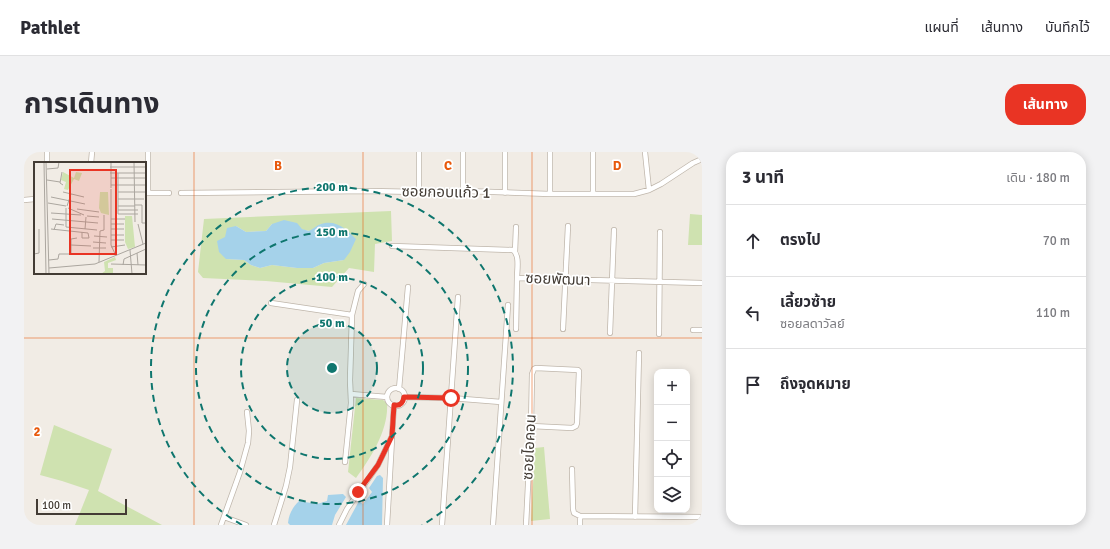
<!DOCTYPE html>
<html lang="th">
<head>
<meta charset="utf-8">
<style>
  body { margin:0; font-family:Signika,"Noto Sans Thai",sans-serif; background:#f2f2f3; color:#2b2b33 }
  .controls { position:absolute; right:12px; bottom:12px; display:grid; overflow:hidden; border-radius:8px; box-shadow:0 2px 10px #0003 }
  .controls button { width:36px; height:36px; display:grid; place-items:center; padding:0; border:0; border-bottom:1px solid #e1e1e2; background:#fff; color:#2b2b33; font:20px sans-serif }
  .scale { position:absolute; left:12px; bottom:10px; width:91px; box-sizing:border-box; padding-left:4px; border:2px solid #433c35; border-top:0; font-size:11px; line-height:14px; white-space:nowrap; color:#433c35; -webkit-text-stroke:3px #fff; paint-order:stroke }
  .stop { position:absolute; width:12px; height:12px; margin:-9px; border:3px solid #e93424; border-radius:50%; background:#fff }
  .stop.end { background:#e93424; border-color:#fff; box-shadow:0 1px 4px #0008 }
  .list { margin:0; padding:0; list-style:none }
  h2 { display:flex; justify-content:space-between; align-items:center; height:52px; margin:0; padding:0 16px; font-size:17px }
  h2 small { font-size:13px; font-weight:400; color:#7c7c81 }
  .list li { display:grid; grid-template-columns:26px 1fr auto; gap:12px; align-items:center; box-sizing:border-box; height:72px; padding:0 16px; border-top:1px solid #e1e1e2 }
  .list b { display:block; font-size:15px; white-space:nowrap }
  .list p { margin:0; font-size:13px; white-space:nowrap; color:#7c7c81 }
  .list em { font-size:13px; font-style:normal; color:#7c7c81 }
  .icon { flex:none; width:22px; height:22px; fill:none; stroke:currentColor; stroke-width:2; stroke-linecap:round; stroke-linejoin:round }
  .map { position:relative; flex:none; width:678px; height:373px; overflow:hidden; border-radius:16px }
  header { display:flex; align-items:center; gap:24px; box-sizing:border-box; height:56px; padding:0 20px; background:#fff; border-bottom:1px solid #e1e1e2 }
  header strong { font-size:19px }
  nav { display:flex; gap:22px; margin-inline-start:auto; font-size:14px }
  .intro { display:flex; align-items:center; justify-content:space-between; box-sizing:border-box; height:96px; padding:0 24px }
  h1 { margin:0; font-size:28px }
  .button { padding:10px 18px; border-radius:16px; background:#e93424; color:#fff; font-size:14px; font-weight:700 }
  main { display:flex; gap:24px; padding:0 24px }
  aside { flex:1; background:#fff; border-radius:16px; box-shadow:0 2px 10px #0003 }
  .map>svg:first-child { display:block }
</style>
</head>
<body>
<header>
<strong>Pathlet</strong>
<nav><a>แผนที่</a><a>เส้นทาง</a><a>บันทึกไว้</a></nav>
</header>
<div class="intro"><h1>การเดินทาง</h1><a class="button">เส้นทาง</a></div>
<main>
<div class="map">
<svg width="678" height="373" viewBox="0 0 678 373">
  <rect width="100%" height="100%" fill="#f1ece5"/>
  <!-- green -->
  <path fill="#cfe2b0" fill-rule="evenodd" d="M367,59L368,89L351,92L350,120L325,116L308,135L242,129L179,126L174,120L180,67ZM248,72L286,79L297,72L320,108L300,111L289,116H273L248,113L236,116L227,113L220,108L202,107L212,74L222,80L242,79Z
    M666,62L678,63V93H664Z
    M332,246L359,248L363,251C365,277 347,306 332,326L324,320Z
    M30,273L88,297L74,339L138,373H51L65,338L38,329L16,323Z
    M520,295L526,367L507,369L511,296Z"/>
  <!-- water -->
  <path fill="#a5d2ea" d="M260,68L273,71L278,77L285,79C289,77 293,73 297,72C312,67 322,77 332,87L326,100L320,108L300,111L289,116H273L248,113L236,116L227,113L220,108L202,107L195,100L193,89L201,85L203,76L212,74L222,80L242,79L248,72Z
    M356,323L359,326L358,373H322L335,349L339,352L348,340L345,336L353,324Z
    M319,342L322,345L311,363L308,373H266L264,371C265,362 268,356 275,349L293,352L303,349L304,343Z"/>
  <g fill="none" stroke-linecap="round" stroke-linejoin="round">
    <!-- street casing -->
    <g stroke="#bfb6ab" stroke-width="6">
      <path id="street" d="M124,0V41
        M621,0L625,38
        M23,11V0
        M67,11L68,0
        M439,39V0
        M395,40V0
        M123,41H145
        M157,41L346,39L395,40L439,39L526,42H610L625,38L637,32L669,11L678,7
        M481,41V0
        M526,42V0
        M569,42V0
        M0,48L11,47
        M368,94L489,98C496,104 493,117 493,126L678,131
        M491,100L492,75
        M247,151L328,163
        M492,177L493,126
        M539,177L544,74
        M669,178H678
        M586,181L590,78
        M635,182L636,80
        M363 245a9 9 0 1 1 18 0a9 9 0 1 1-18 0Z
        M375,237L384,135
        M327,242L363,245
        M380,245L427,246L477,250
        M321,310L327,251L326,228L328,163L334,139L340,132
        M548,317L549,357L550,361L556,364L678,365
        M200,365L222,373
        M611,365L615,201
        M197,373L216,320L224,291L225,279L223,260
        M250,373L262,334L266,315L273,248
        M315,373L323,357L354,313L368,284L370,253
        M363,373L368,287
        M418,373L434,145
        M469,373L484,153
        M502,373L507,274L508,222L510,217L512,216L554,218L555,219L553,271L552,274L548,276L507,274
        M556,373V364"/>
    </g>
    <!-- street -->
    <use href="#street" stroke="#fff" stroke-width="4.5"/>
  </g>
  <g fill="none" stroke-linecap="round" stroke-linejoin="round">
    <!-- route -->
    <path stroke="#e93424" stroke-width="5" d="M334,340L354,313L368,284L370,253C376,254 379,251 380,245L427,246"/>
  </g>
  <!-- grid -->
  <path fill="none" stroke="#e8590c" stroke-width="1" stroke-opacity="0.55" d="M170,0V373M339,0V373M508,0V373M0,186H678"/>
  <!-- distance rings -->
  <circle cx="308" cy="216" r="45" fill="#0f766e" fill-opacity=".12"/>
  <g fill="none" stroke="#0f766e" stroke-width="2" stroke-dasharray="7 5">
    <circle cx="308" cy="216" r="45"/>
    <circle cx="308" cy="216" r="91"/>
    <circle cx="308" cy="216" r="136"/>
    <path d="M218 373A181 181 0 1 1 398 373"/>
  </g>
  <g text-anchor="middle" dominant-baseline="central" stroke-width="3.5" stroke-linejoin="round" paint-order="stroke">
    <!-- street labels -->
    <g font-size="15" fill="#433c35" stroke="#fff">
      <text transform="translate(422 40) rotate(1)">ซอยกอบแก้ว 1</text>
      <text transform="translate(534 127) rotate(2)">ซอยพัฒนา</text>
      <text transform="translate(505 295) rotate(-87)">ซอยไอคอน</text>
    </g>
  </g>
  <!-- overview -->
  <g transform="translate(10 10)">
    <rect width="112" height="112" fill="#f1ece5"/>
    <path d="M29,10L40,16L42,10L48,11L45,19L40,17L34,28L30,27L32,20L27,18ZM66,30H74L75,53L67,51L65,46ZM91,54H98L101,85L94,87L91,80ZM81,95L82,98L74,101V106H79V112H67L71,109L70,100Z" fill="#cfe2b0"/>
    <path fill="none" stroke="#aba69f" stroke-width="1" d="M10,0L12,112M12,0L15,112M100,0L101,60M76,5H112M13,7L24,6L25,0M28,10L26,21L29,23M76,11H112M84,11V52H104M77,16H112M13,18L26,20M77,23H112M77,26V0M77,27V83L82,94M29,30L50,35M84,30H112M17,35L51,42M84,37H110M14,41L32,44M101,43H108V61H112M33,44L37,32M84,44H101M32,46V65L63,68M34,46L50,53M43,47L65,50M84,48H104M17,51L47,53M53,54L65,55M18,57L64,61M77,57H91M77,62H90M104,62L109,82M17,67L54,71L55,76H48V70M51,67L52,55M77,67H90M20,68L22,62L30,63M77,73H90M60,74L73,75M77,78H90M59,80L72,81M37,83L57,84M77,85L91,83M59,86H72M96,88L98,112M103,91L104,103M0,92L5,91V67M37,92V77L43,76M15,98L24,97L25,92H53M65,100L66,69L70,68V53M77,102L112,103M89,103L90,97L112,87M15,106L61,102L112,81"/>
    <path fill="#e93424" fill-opacity="0.15" stroke="#e93424" stroke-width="2" d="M36,8H82V92H36Z"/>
    <rect width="112" height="112" fill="none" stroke="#433c35" stroke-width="2"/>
  </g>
  <g font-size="13" text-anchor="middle" font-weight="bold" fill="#e8590c" stroke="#fff" stroke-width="3.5" stroke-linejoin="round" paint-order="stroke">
    <text x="254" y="18">B</text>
    <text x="424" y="18">C</text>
    <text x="593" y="18">D</text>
    <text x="13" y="284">2</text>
  </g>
  <circle cx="308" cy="216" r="6" fill="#0f766e" stroke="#fff" stroke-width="2"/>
  <g font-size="12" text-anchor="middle" font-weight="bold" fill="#0f766e" stroke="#fff" stroke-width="3.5" stroke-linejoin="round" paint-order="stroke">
    <text x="308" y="39">200 m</text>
    <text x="308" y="84">150 m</text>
    <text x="308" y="129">100 m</text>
    <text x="308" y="175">50 m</text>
  </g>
</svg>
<div class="controls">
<button>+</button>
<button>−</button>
<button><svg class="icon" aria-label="locate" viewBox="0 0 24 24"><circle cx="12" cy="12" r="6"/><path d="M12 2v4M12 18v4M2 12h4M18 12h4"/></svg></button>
<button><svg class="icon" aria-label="layers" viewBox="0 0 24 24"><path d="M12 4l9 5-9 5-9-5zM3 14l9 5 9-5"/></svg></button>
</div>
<div class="scale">100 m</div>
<div class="stop" style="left:427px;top:246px"></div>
<div class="stop end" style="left:334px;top:340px"></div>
</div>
<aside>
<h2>3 นาที<small>เดิน · 180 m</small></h2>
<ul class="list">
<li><svg class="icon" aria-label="ahead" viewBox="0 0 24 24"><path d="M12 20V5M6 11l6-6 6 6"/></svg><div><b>ตรงไป</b></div><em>70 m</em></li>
<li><svg class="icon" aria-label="left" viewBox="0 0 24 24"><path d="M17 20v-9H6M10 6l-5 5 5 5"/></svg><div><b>เลี้ยวซ้าย</b><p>ซอยลดาวัลย์</p></div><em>110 m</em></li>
<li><svg class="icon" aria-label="arrive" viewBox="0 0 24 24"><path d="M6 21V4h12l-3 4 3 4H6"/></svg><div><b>ถึงจุดหมาย</b></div></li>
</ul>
</aside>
</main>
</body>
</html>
